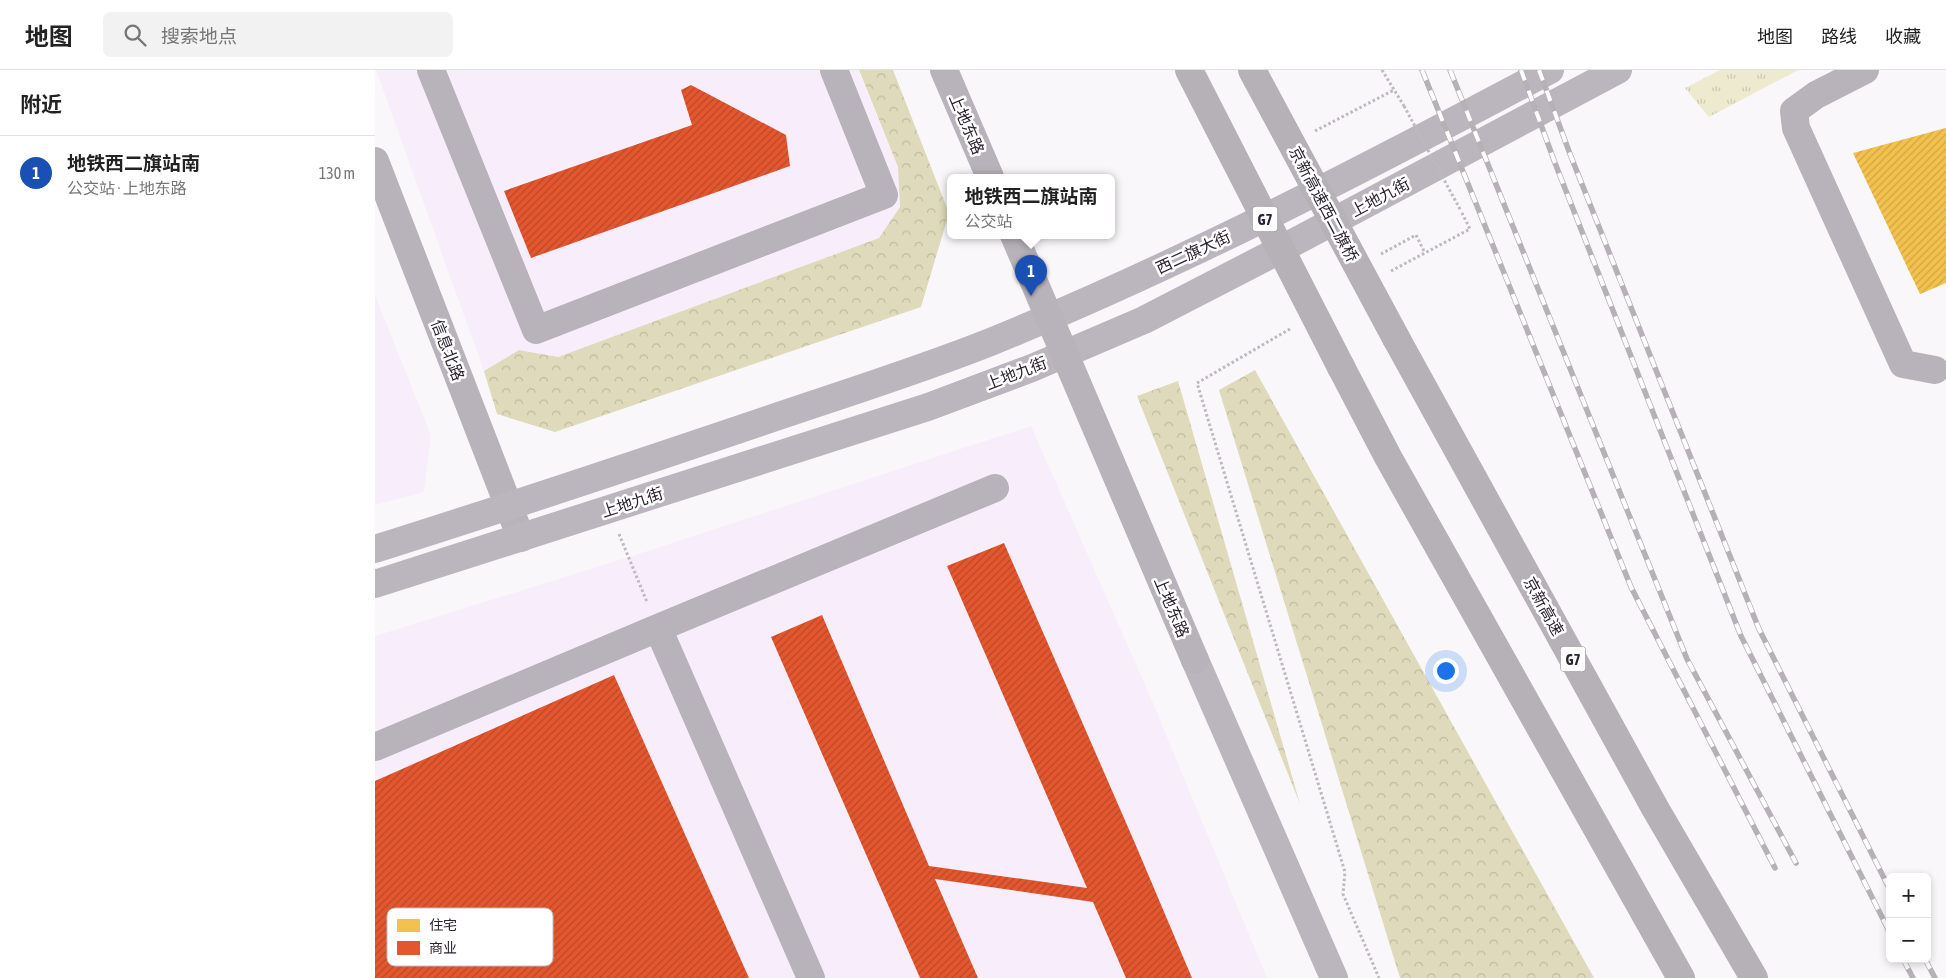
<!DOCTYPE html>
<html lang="zh">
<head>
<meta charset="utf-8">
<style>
  body { margin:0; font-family:"Asap Condensed","Noto Sans SC",sans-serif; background:#f2f2f2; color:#222 }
  .controls { position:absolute; right:15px; bottom:15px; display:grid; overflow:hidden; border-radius:8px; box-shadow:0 2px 8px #0003 }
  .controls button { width:45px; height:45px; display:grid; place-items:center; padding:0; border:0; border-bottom:1px solid #e0e0e0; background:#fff; color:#222; font:25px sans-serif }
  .you { position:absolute; left:1070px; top:600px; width:18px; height:18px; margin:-12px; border:4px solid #fff; border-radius:50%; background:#1a73e8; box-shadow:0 0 0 8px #1a73e833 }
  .badge { display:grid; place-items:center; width:32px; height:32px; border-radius:50%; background:#7c3aed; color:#fff; font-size:16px; font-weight:700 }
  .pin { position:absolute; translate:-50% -41px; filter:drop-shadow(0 1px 2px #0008) }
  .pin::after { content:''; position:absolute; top:26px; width:18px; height:15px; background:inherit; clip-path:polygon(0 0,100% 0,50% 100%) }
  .popup { position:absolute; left:572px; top:104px; width:168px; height:65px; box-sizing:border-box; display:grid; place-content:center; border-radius:8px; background:#fff; filter:drop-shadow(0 1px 4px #0005); font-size:16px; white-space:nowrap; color:#767676 }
  .popup b { font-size:19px; color:#222 }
  .popup::after { content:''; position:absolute; left:50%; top:100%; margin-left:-10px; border:10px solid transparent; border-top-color:#fff }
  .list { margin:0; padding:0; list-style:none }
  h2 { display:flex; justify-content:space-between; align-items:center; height:65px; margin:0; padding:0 20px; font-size:21px }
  h2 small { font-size:16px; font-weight:400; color:#767676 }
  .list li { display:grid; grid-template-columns:32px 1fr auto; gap:15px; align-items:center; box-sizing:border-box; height:75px; padding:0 20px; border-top:1px solid #e0e0e0 }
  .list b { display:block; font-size:19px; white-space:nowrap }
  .list p { margin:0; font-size:16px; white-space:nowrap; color:#767676 }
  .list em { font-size:16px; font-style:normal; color:#767676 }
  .icon { flex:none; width:28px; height:28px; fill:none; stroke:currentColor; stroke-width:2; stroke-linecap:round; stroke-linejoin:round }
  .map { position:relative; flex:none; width:1571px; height:908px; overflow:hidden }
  header { display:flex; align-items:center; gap:30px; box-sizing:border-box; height:70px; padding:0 25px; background:#fff; border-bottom:1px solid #e0e0e0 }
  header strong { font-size:24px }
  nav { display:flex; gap:28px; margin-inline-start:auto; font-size:18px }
  .search { width:350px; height:45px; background:#f2f2f2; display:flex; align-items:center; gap:12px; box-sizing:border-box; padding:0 18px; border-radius:8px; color:#767676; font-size:19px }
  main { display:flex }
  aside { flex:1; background:#fff }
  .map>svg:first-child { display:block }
</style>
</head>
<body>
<header>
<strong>地图</strong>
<div class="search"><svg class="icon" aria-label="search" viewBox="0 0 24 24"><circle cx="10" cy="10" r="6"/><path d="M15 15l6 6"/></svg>搜索地点</div>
<nav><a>地图</a><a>路线</a><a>收藏</a></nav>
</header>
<main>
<aside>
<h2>附近<small></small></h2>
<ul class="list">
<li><span class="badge" style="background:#1a4fb4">1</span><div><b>地铁西二旗站南</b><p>公交站 · 上地东路</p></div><em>130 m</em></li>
</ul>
</aside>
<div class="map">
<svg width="1571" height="908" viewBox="0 0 1571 908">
  <defs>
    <pattern id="grass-tufts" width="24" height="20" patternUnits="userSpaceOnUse" patternTransform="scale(1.25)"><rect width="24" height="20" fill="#edeacf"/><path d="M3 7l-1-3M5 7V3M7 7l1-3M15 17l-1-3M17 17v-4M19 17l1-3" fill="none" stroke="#cbc9b2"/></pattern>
    <pattern id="forest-crowns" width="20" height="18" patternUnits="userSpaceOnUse" patternTransform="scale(1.25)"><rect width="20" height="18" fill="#dfdabb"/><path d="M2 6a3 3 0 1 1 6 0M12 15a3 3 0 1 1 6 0" fill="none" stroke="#c0bba1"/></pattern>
    <pattern id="homes-hatch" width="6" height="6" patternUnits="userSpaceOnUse" patternTransform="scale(1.25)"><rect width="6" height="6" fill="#f2c14e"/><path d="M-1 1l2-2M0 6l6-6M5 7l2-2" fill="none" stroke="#d0a644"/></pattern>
    <pattern id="shops-hatch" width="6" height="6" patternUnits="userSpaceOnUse" patternTransform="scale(1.25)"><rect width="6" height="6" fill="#e4572e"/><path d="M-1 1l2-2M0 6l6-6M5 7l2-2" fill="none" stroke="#b94828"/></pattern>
  </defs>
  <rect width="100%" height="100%" fill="#f9f7fa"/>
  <!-- built -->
  <path fill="#f8eefb" d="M1,0H483L523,97L525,137L504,168L183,287L144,280L109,301Z
    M0,225L56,365L49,422L0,435Z
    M656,356L775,626L892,908H0V566L254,487Z"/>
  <!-- grass -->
  <path fill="url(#grass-tufts)" d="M1345,0H1423L1334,47L1310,18Z"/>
  <!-- forest -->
  <path fill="url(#forest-crowns)" d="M484,0H518L574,143L546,237L180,362L122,344L109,301L144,280L183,287L504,168L525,137L523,97Z
    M880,300L1219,908H1025L844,320Z
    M803,311L925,734L762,326Z"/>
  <!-- homes -->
  <path fill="url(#homes-hatch)" d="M1571,58V213L1545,224L1478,83Z"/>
  <!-- shops -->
  <path fill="url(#shops-hatch)" d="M316,15L411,65L415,96L156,188L129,121L317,55L306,20Z
    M629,473L759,771L817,908H751L718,832L560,809L603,908H545L396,567L447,545L554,796L712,818L572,496Z
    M239,605L374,908H0V711Z"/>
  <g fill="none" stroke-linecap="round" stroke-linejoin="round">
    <!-- path -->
    <path stroke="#bdb9be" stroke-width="3" stroke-dasharray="2.5 2.5" stroke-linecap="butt" d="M1007,0L1029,36
      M940,61L1019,20
      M1006,184L1041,165L1050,183
      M1016,201L1095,159L1086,141
      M915,259L822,313L970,802L968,824L1004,908
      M244,464L272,532"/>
    <!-- minor -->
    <path stroke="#b8b3ba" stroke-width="28" d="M56,0L161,260L509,125L459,0
      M569,0L615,107
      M1490,0L1441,25L1419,41L1421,58L1528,294L1560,300
      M0,91L146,468
      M283,558L620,418
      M0,677L283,558L436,908"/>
    <!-- major -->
    <path stroke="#bbb6be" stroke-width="28" d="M0,479C130,438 259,395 389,351C465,325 543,301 618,271C809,193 993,97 1175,0
      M0,514L553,337L657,298L769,250L895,185L1243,0
      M820,590L959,908"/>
    <!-- highway -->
    <path stroke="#b6b0b7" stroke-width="28" d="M1021,268L1280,738L1379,908
      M966,297L1013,387L1306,908"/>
    <!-- rail casing -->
    <g stroke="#b5b1b6" stroke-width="5.5">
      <path id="rail" d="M1047,0L1256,517L1400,798
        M1075,0L1312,589L1421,793
        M1146,0L1180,93L1366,566L1515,863
        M1164,0L1195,84L1384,559L1515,820
        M1528,889L1538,908
        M1550,889L1560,908"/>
    </g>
    <!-- rail -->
    <use href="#rail" stroke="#fff" stroke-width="4" stroke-dasharray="11" stroke-linecap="butt"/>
    <!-- path-bridge -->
    <path stroke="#bdb9be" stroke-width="3" stroke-dasharray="2.5 2.5" stroke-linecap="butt" d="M1029,36L1086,141"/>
    <!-- minor-bridge -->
    <path stroke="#b8b3ba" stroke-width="28" d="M639,165L820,590"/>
    <!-- highway-bridge -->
    <path stroke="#b6b0b7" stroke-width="28" d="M814,0L966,297
      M877,0L1021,268"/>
  </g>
  <g text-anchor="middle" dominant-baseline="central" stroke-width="5" stroke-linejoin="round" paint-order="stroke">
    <!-- shield labels -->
    <g fill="#fff" stroke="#6b666d" stroke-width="1">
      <rect x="877.5" y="136.5" width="25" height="25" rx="4"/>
      <rect x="1185.5" y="576.5" width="25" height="25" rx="4"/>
    </g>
    <g font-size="15" font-weight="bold" fill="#2c242f">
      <text x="890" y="149">G7</text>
      <text x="1198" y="589">G7</text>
    </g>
    <!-- street labels -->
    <g font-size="16" fill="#2c242f" stroke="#fff">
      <text transform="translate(592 54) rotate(67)">上地东路</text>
      <text transform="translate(1005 127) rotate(-28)">上地九街</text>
      <text transform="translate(949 134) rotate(62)">京新高速西二旗桥</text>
      <text transform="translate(818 182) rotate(-25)">西二旗大街</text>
      <text transform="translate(73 280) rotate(69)">信息北路</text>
      <text transform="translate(641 303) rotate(-21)">上地九街</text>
      <text transform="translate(257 432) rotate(-18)">上地九街</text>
      <text transform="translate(1169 536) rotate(61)">京新高速</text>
      <text transform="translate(797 537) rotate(67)">上地东路</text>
    </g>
  </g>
  <!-- legend -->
  <rect x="12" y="838" width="166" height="58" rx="8" fill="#fff" stroke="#c0bdc1" stroke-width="1"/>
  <rect x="22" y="849" width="23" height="13" fill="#f2c14e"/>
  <rect x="22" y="871" width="23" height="14" fill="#e4572e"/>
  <g font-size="14" fill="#2c242f">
    <text x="54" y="860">住宅</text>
    <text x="54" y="883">商业</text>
  </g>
</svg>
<div class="controls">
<button>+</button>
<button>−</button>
</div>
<div class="you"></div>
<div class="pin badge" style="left:656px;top:226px;background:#1a4fb4">1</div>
<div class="popup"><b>地铁西二旗站南</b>公交站</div>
</div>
</main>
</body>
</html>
